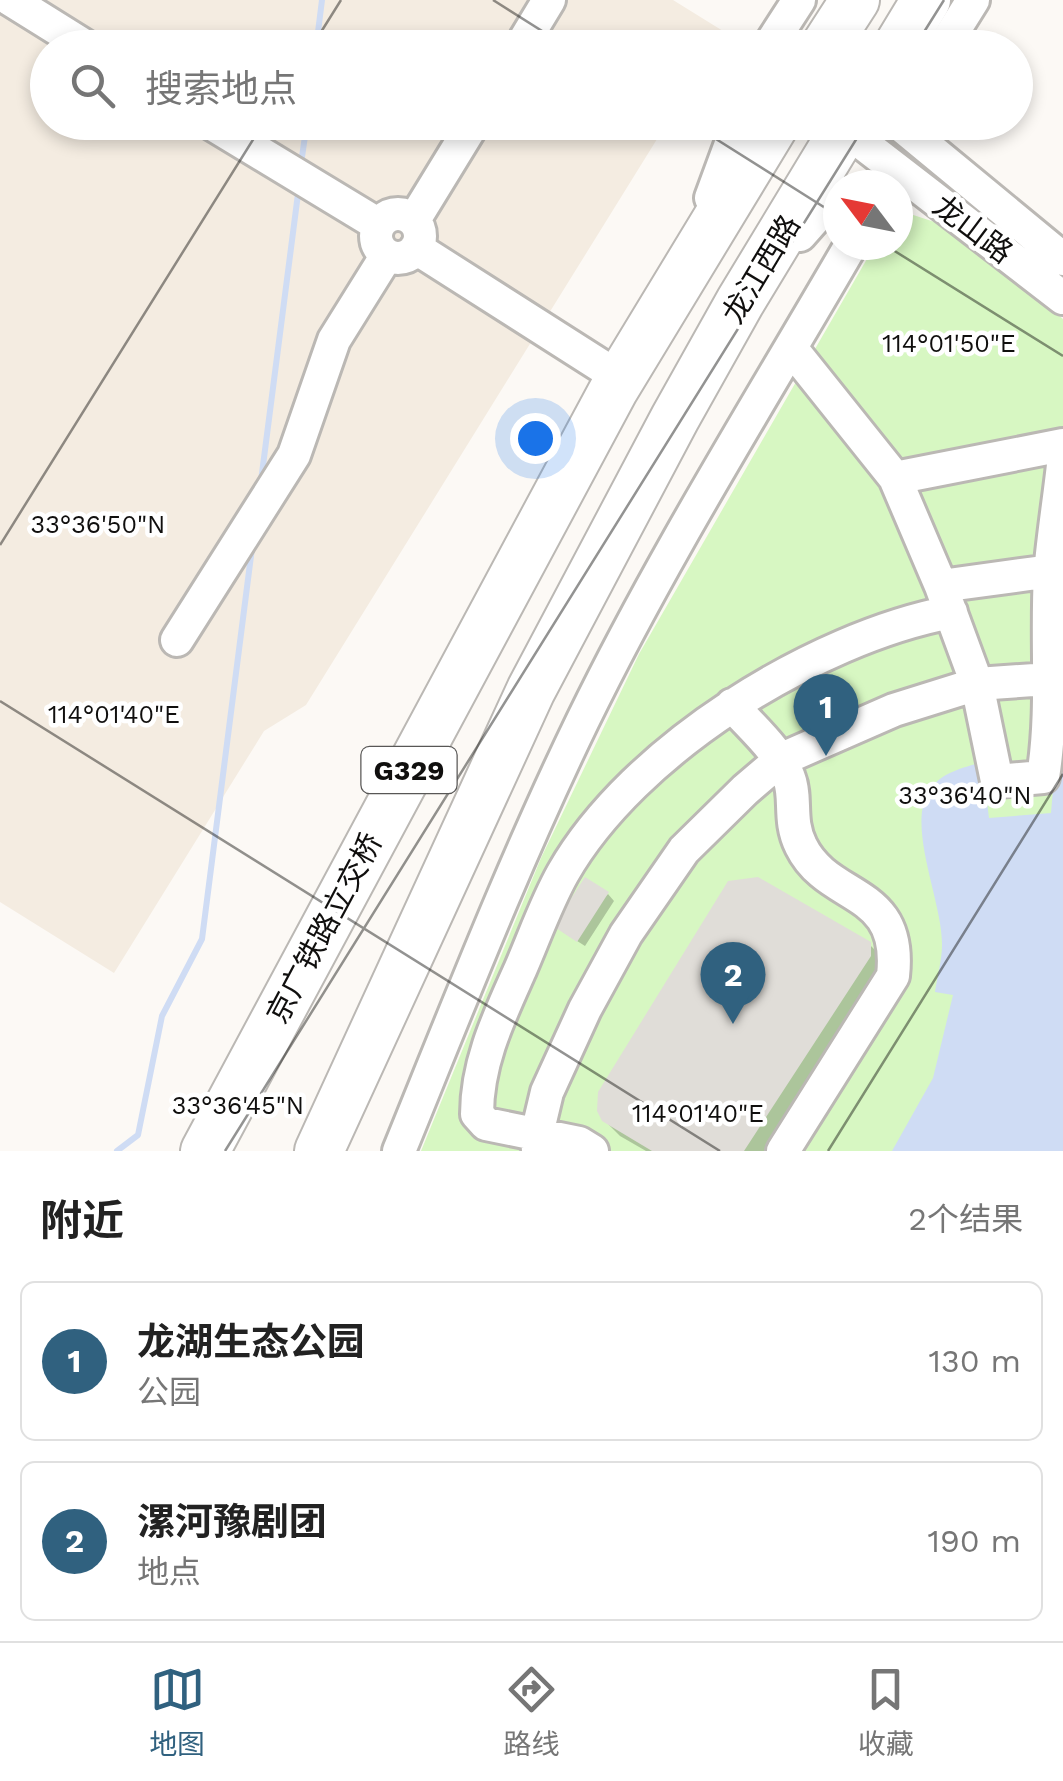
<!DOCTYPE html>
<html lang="zh">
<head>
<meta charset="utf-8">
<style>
  body { margin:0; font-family:"Work Sans","Noto Sans SC",sans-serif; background:#f6f6f6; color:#222 }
  .compass { position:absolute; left:823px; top:170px; width:90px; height:90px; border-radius:50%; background:#fff; box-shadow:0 5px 15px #0003; rotate:302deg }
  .you { position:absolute; left:535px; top:438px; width:35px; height:35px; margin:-25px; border:8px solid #fff; border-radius:50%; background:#1a73e8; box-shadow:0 0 0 15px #1a73e833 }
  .badge { display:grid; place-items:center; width:65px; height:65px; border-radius:50%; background:#30617f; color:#fff; font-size:32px; font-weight:700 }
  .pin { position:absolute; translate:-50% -82px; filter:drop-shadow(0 2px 5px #0008) }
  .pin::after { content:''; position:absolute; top:52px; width:35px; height:30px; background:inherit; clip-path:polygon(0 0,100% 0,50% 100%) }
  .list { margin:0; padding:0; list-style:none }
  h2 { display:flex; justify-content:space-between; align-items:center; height:130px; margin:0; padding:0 40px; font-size:42px }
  h2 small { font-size:32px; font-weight:400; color:#767676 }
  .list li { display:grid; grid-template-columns:65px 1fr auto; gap:30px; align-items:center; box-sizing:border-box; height:160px; margin:0 20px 20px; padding:0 20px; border:2px solid #e0e0e0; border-radius:15px }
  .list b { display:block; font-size:38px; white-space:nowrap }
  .list p { margin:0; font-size:32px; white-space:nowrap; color:#767676 }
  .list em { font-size:32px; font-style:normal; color:#767676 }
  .icon { flex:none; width:55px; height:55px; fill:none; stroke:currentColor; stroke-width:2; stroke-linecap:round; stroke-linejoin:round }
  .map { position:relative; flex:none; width:1063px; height:1151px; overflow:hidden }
  .search { position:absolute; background:#fff; box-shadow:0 5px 15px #0003; left:30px; right:30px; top:30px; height:110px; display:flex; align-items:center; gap:25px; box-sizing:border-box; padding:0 35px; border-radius:55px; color:#767676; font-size:38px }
  .sheet { height:490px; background:#fff }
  nav { display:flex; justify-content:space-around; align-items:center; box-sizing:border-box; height:140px; border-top:2px solid #e0e0e0; background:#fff; font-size:28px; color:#767676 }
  nav a { display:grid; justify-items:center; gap:5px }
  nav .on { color:#30617f }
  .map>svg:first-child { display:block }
</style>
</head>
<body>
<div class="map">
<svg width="1063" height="1151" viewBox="0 0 1063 1151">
  <rect width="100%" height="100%" fill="#fcf9f5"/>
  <!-- built -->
  <path fill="#f4ece1" d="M0,0H673L723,31L713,48H48V122L667,123L306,705L264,731L114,973L0,902Z"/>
  <!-- green -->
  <path fill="#d7f7c2" d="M898,210L956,229L1063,319V1151H421L541,858L639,654L875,245H898Z"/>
  <!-- water -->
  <path fill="#cfdcf4" d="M1063,753V1151H892L933,1078L953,995L935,992C937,977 942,960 942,945C943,903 906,826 929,791C941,772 963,768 982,762L989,818L1051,813L1056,754Z"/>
  <!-- shadow -->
  <path fill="#0003" d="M608,894L614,901L585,946L563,932Z
    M869,944L884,959L767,1151H646L620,1136L604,1120Z"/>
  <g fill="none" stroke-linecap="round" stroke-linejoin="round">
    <!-- stream -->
    <path stroke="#cfdcf4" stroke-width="6" d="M316,48L322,0
      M301,164L307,122
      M261,481L299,186
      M117,1151L138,1135L162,1016L202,939L252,548"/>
  </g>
  <!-- building -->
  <path fill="#e0ddd8" d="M585,877L609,892L577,942L553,926Z
    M758,877L871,942V956L744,1151H652L602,1121L597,1111L598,1092L728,881Z"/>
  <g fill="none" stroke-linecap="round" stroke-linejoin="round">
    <!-- minor casing -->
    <g stroke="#bbb8b4" stroke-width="38">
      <path id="minor" d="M11,0L88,48
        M520,48L549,0
        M768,48L799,0
        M943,48L973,0
        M209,122L379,225
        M835,122L1063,298
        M897,122L1063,259
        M711,198L739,122
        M376 236a22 22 0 1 1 44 0a22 22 0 1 1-44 0Z
        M414,220L474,122
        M800,235L838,192
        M416,248L620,378
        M791,348L895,478L941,586L977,684L997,781L1043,777C1054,709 1046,642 1050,574C1053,538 1059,501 1063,465
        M895,478L1063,445
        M941,586L1051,571
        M177,640L294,455L334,340L387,255
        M732,705C751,727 779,750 789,778C797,798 788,820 801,846C829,903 903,886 893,976L783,1151
        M399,1151C458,1006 515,860 583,720C663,556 760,402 851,245
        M538,1151L537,1134L547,1092L585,1009L626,934L684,850L745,790L780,760L894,710L977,684L1063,678
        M592,1151L579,1143L486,1124L477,1114C477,1062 499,1017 520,970C534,938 546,903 563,873C633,750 814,638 951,612"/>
    </g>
    <!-- highway casing -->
    <g stroke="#bbb8b4" stroke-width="52">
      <path id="highway" d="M824,48L855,0
        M897,48L926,0
        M205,1151L614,389L776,122
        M319,1151L531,690L675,418L740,302L849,122"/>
    </g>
    <!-- minor -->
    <use href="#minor" stroke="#fff" stroke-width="32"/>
    <!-- highway -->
    <use href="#highway" stroke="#fff" stroke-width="48"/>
  </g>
  <!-- ticks -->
  <path fill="none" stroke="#100f0e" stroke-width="2.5" stroke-opacity="0.45" d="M493,0L569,48M311,48L341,0M914,48L944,0M689,122L838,216M885,245L1063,356M0,545L264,122M0,701L720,1151M225,1151L867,122M828,1151L1063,774"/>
  <g text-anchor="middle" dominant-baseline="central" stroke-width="9" stroke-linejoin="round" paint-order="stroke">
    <!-- shield labels -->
    <rect fill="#fff" stroke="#585756" stroke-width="2.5" x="361.5" y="747" width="95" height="46" rx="8"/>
    <g font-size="28" font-weight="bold" fill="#100f0e">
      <text x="409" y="770">G329</text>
    </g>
    <!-- street labels -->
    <g font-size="30" fill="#100f0e" stroke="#fff">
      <text transform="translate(973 229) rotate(37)">龙山路</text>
      <text transform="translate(761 269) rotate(-59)">龙江西路</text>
      <text transform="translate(324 928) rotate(-62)">京广铁路立交桥</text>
    </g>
  </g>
  <g font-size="25" text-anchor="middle" fill="#100f0e" stroke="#fff" stroke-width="9" stroke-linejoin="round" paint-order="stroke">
    <text x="949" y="352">114°01'50"E</text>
    <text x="98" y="533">33°36'50"N</text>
    <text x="114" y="723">114°01'40"E</text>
    <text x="965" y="804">33°36'40"N</text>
    <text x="238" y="1114">33°36'45"N</text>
    <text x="698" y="1122">114°01'40"E</text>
  </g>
</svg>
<svg class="compass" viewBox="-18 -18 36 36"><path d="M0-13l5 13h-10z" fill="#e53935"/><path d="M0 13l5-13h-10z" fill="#767676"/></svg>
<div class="you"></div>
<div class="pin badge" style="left:826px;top:756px">1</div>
<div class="pin badge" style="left:733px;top:1024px">2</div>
<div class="search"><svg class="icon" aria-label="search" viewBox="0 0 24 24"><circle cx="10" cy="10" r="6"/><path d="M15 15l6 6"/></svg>搜索地点</div>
</div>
<section class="sheet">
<h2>附近<small>2个结果</small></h2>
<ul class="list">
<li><span class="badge">1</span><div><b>龙湖生态公园</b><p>公园</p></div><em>130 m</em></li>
<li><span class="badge">2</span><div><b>漯河豫剧团</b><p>地点</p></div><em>190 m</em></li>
</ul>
</section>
<nav>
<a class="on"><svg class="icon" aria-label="map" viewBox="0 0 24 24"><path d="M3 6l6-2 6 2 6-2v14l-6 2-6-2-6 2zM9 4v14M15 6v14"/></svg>地图</a>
<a><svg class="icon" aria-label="directions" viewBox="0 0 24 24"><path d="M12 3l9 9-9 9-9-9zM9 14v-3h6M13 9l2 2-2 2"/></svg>路线</a>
<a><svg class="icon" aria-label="saved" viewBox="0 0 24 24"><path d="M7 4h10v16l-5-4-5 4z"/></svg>收藏</a>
</nav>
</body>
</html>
